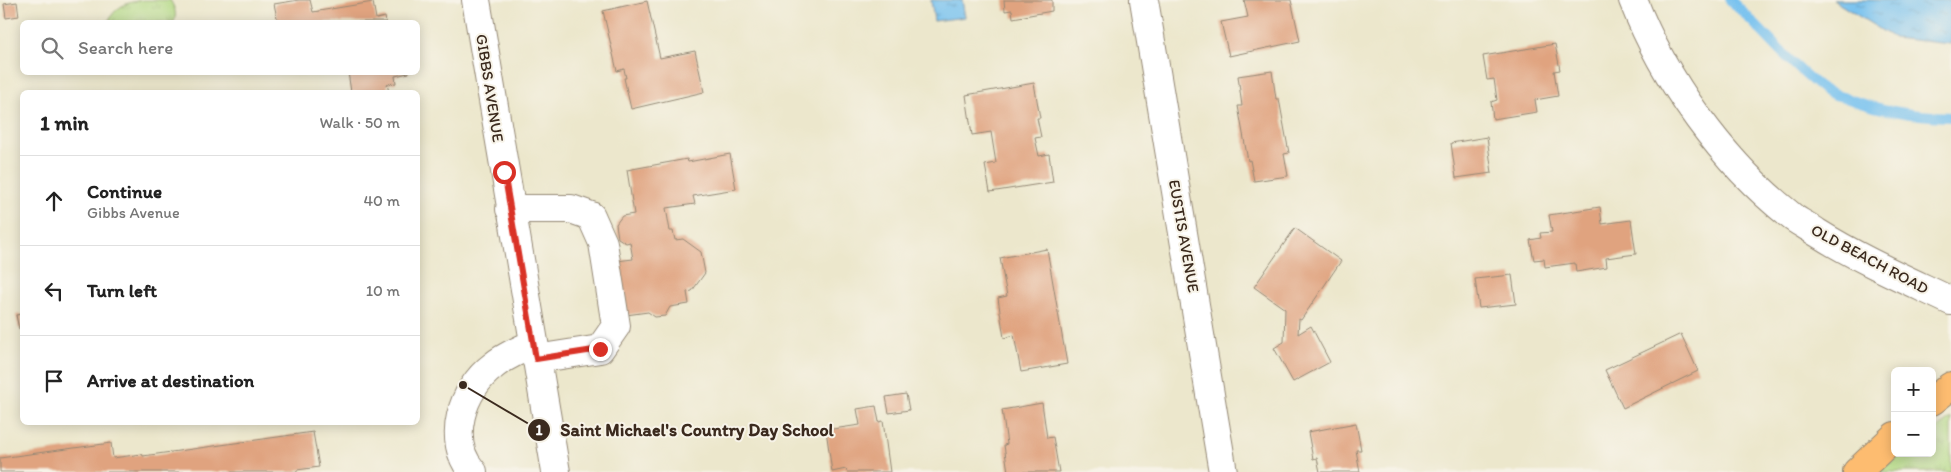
<!DOCTYPE html>
<html lang="en">
<head>
<meta charset="utf-8">
<style>
  body { margin:0; font-family:Itim,sans-serif; background:#f6f6f6; color:#222 }
  .controls { position:absolute; right:15px; bottom:15px; display:grid; overflow:hidden; border-radius:8px; box-shadow:0 2px 12px #0003 }
  .controls button { width:45px; height:45px; display:grid; place-items:center; padding:0; border:0; border-bottom:1px solid #e0e0e0; background:#fff; color:#222; font:25px sans-serif }
  .stop { position:absolute; width:15px; height:15px; margin:-11px; border:4px solid #d93025; border-radius:50%; background:#fff }
  .stop.end { background:#d93025; border-color:#fff; box-shadow:0 1px 5px #0008 }
  .list { margin:0; padding:0; list-style:none }
  h2 { display:flex; justify-content:space-between; align-items:center; height:65px; margin:0; padding:0 20px; font-size:21px }
  h2 small { font-size:16px; font-weight:400; color:#767676 }
  .list li { display:grid; grid-template-columns:32px 1fr auto; gap:15px; align-items:center; box-sizing:border-box; height:90px; padding:0 20px; border-top:1px solid #e0e0e0 }
  .list b { display:block; font-size:19px; white-space:nowrap }
  .list p { margin:0; font-size:16px; white-space:nowrap; color:#767676 }
  .list em { font-size:16px; font-style:normal; color:#767676 }
  .icon { flex:none; width:28px; height:28px; fill:none; stroke:currentColor; stroke-width:2; stroke-linecap:round; stroke-linejoin:round }
  .map { position:relative; flex:none; width:1951px; height:472px; overflow:hidden }
  .search { position:absolute; background:#fff; box-shadow:0 2px 12px #0003; left:20px; top:20px; width:400px; height:55px; display:flex; align-items:center; gap:12px; box-sizing:border-box; padding:0 18px; border-radius:8px; color:#767676; font-size:19px }
  .panel { position:absolute; background:#fff; box-shadow:0 2px 12px #0003; left:20px; top:90px; width:400px; height:335px; border-radius:8px }
  .map>svg:first-child { display:block }
</style>
</head>
<body>
<div class="map">
<svg width="1951" height="472" viewBox="0 0 1951 472">
  <defs>
    <pattern id="grass-tufts" width="24" height="20" patternUnits="userSpaceOnUse" patternTransform="scale(1.25)"><rect width="24" height="20" fill="#b1d882"/><path d="M3 7l-1-3M5 7V3M7 7l1-3M15 17l-1-3M17 17v-4M19 17l1-3" fill="none" stroke="#99ba70"/></pattern>
    <pattern id="water-ripples" width="26" height="14" patternUnits="userSpaceOnUse" patternTransform="scale(1.25)"><rect width="26" height="14" fill="#76c1ef"/><path d="M2 4q2-2 4 0t4 0M15 11q2-2 4 0t4 0" fill="none" stroke="#629dc1"/></pattern>
  </defs>
  <rect width="100%" height="100%" fill="#f7f3e8"/>
  <filter id="ink" filterUnits="userSpaceOnUse"><feTurbulence type="fractalNoise" baseFrequency=".02" numOctaves="2"/><feDisplacementMap in="SourceGraphic" scale="10" xChannelSelector="R" yChannelSelector="G"/><feConvolveMatrix kernelMatrix="1 2 1 2 8 2 1 2 1" color-interpolation-filters="sRGB"/></filter>
  <filter id="wash" filterUnits="userSpaceOnUse"><feTurbulence type="fractalNoise" baseFrequency=".0096" numOctaves="4" result="noise"/><feDisplacementMap in="SourceGraphic" scale="20" xChannelSelector="R" yChannelSelector="G"/><feGaussianBlur stdDeviation="1.12" result="paint"/><feColorMatrix in="noise" values="0 0 0 0 0 0 0 0 0 0 0 0 0 0 0 0 0 1.4 0 .05"/><feComposite in="paint" operator="in"/></filter>
  <g filter="url(#wash)">
    <rect width="100%" height="100%" fill="#ece7cc"/>
    <!-- grass -->
    <path fill="url(#grass-tufts)" stroke="#768150" d="M142,0H170C175,8 177,14 174,22H108C114,8 126,2 142,0Z
      M1951,418V472H1878L1903,453H1932V432Z"/>
    <!-- water -->
    <path fill="url(#water-ripples)" stroke="#587686" d="M931,0H962L965,17L934,21Z
      M1833,0H1951V44L1894,38Z"/>
    <g fill="none" stroke-linecap="round" stroke-linejoin="round">
      <!-- stream -->
      <path stroke="#76c1ef" stroke-width="10" d="M1730,0C1762,29 1789,64 1824,90C1830,94 1839,96 1846,98C1880,111 1915,116 1951,117"/>
    </g>
    <g id="blocks">
      <!-- building -->
      <path fill="#e0a37f" d="M299,0H310L313,12L373,2L376,19L385,17L386,22H278L274,4Z
        M1004,0H1052V11L1013,18L1012,10L1005,11Z
        M1244,0H1291L1300,41L1229,56L1221,22L1248,17Z
        M647,1L660,58L695,51L704,92L631,109L624,78H626L624,69L617,71L603,11Z
        M17,2L19,16L6,18L4,4Z
        M1555,44L1560,70L1554,71L1558,96L1535,100L1537,112L1493,119L1491,102L1497,100L1494,79L1487,80L1483,56Z
        M1272,71L1276,99H1279L1289,153L1284,154L1288,176L1254,181L1250,160L1248,161L1238,106H1242L1238,76Z
        M348,72H409V73L395,76L396,83L387,84L389,92H351Z
        M1034,83L1040,118H1037L1041,137L1035,138L1039,156L1049,154L1053,182L990,192L985,165L996,163L991,132L972,135L966,95Z
        M1487,137L1492,173L1456,178L1451,143Z
        M730,154L736,189L693,196L695,204L666,208L670,231H673L675,240L683,239L701,252L705,273L692,291L687,292L689,304L670,307L665,316L655,317L648,312L626,315L617,261L633,259L630,242L626,243L618,238L616,224L622,216L634,214L627,170L687,159L688,162Z
        M1600,207L1602,224L1631,220L1636,254L1606,258L1607,267L1576,272L1575,263L1545,267L1544,259L1534,260L1530,240L1541,238L1540,233L1552,232L1549,215Z
        M1295,228L1341,261L1301,320L1299,319L1298,334L1311,326L1330,362L1293,382L1274,348L1284,342L1285,309L1254,287Z
        M1047,249L1067,364L1021,372L1014,335L1004,338L998,298L1007,296L1000,258Z
        M1512,275L1516,304L1479,308L1475,279Z
        M22,314V328L19,329L16,315Z
        M1681,334L1698,371L1623,408L1605,370Z
        M906,394L909,410L889,413L886,397Z
        M1042,403L1047,438L1053,437L1059,472H1008L1004,445L1007,444L1002,410Z
        M876,406L879,422L883,421L890,472H847L846,469L832,472L826,430L860,425L857,409Z
        M1356,423L1361,450H1356L1360,472H1320L1317,458L1313,459L1308,432Z
        M313,432L319,467L297,470V472H0V458L111,443L113,458L142,454L143,456Z"/>
    </g>
  </g>
  <g filter="url(#ink)">
    <use href="#blocks" fill-opacity="0" stroke="#948875" stroke-width="1"/>
    <g fill="none" stroke-linecap="round" stroke-linejoin="round">
      <!-- minor casing -->
      <g stroke="#948875" stroke-width="30">
        <path id="minor" d="M476,0L556,472
          M1144,0L1223,472
          M1633,0C1664,80 1723,162 1790,215C1798,222 1808,226 1816,232C1859,259 1905,279 1951,301
          M510,209H571L591,216L603,243L616,326L600,349L536,359
          M473,472C445,441 462,389 493,366C504,356 521,350 534,343"/>
      </g>
      <!-- major casing -->
      <g stroke="#948875" stroke-width="30">
        <path id="major" d="M1932,401L1951,386
          M1857,472L1895,436"/>
      </g>
      <!-- minor -->
      <use href="#minor" stroke="#fff" stroke-width="28"/>
      <!-- major -->
      <use href="#major" stroke="#fdbc6f" stroke-width="28"/>
    </g>
  </g>
  <g fill="none" stroke-linecap="round" stroke-linejoin="round" filter="url(#ink)">
    <!-- route -->
    <path stroke="#d93025" stroke-width="6" d="M504,172L536,359L600,349"/>
  </g>
  <g text-anchor="middle" dominant-baseline="central" stroke-width="4" stroke-linejoin="round" paint-order="stroke">
    <!-- street labels -->
    <g font-size="16" fill="#3b2a1e" stroke="#f7f3e8">
      <text transform="translate(490 88) rotate(81)">GIBBS AVENUE</text>
      <text transform="translate(1184 236) rotate(80)">EUSTIS AVENUE</text>
      <text transform="translate(1870 259) rotate(28)">OLD BEACH ROAD</text>
    </g>
  </g>
  <!-- callouts -->
  <path fill="none" stroke="#3b2a1e" stroke-width="2" d="M463 385L539 430"/>
  <g fill="#3b2a1e" stroke="#f7f3e8" stroke-width="2">
    <circle cx="463" cy="385" r="5"/>
    <circle cx="539" cy="430" r="12"/>
  </g>
  <g font-size="15" text-anchor="middle" font-weight="bold" fill="#fff">
    <text x="539" y="435">1</text>
  </g>
  <g font-size="18" text-anchor="middle" font-weight="bold" fill="#3b2a1e" stroke="#f7f3e8" stroke-width="4" stroke-linejoin="round" paint-order="stroke">
    <text x="697" y="436">Saint Michael's Country Day School</text>
  </g>
</svg>
<div class="controls">
<button>+</button>
<button>−</button>
</div>
<div class="stop" style="left:504px;top:172px"></div>
<div class="stop end" style="left:600px;top:349px"></div>
<div class="search"><svg class="icon" aria-label="search" viewBox="0 0 24 24"><circle cx="10" cy="10" r="6"/><path d="M15 15l6 6"/></svg>Search here</div>
<section class="panel">
<h2>1 min<small>Walk · 50 m</small></h2>
<ul class="list">
<li><svg class="icon" aria-label="ahead" viewBox="0 0 24 24"><path d="M12 20V5M6 11l6-6 6 6"/></svg><div><b>Continue</b><p>Gibbs Avenue</p></div><em>40 m</em></li>
<li><svg class="icon" aria-label="left" viewBox="0 0 24 24"><path d="M17 20v-9H6M10 6l-5 5 5 5"/></svg><div><b>Turn left</b></div><em>10 m</em></li>
<li><svg class="icon" aria-label="arrive" viewBox="0 0 24 24"><path d="M6 21V4h12l-3 4 3 4H6"/></svg><div><b>Arrive at destination</b></div></li>
</ul>
</section>
</div>
</body>
</html>
